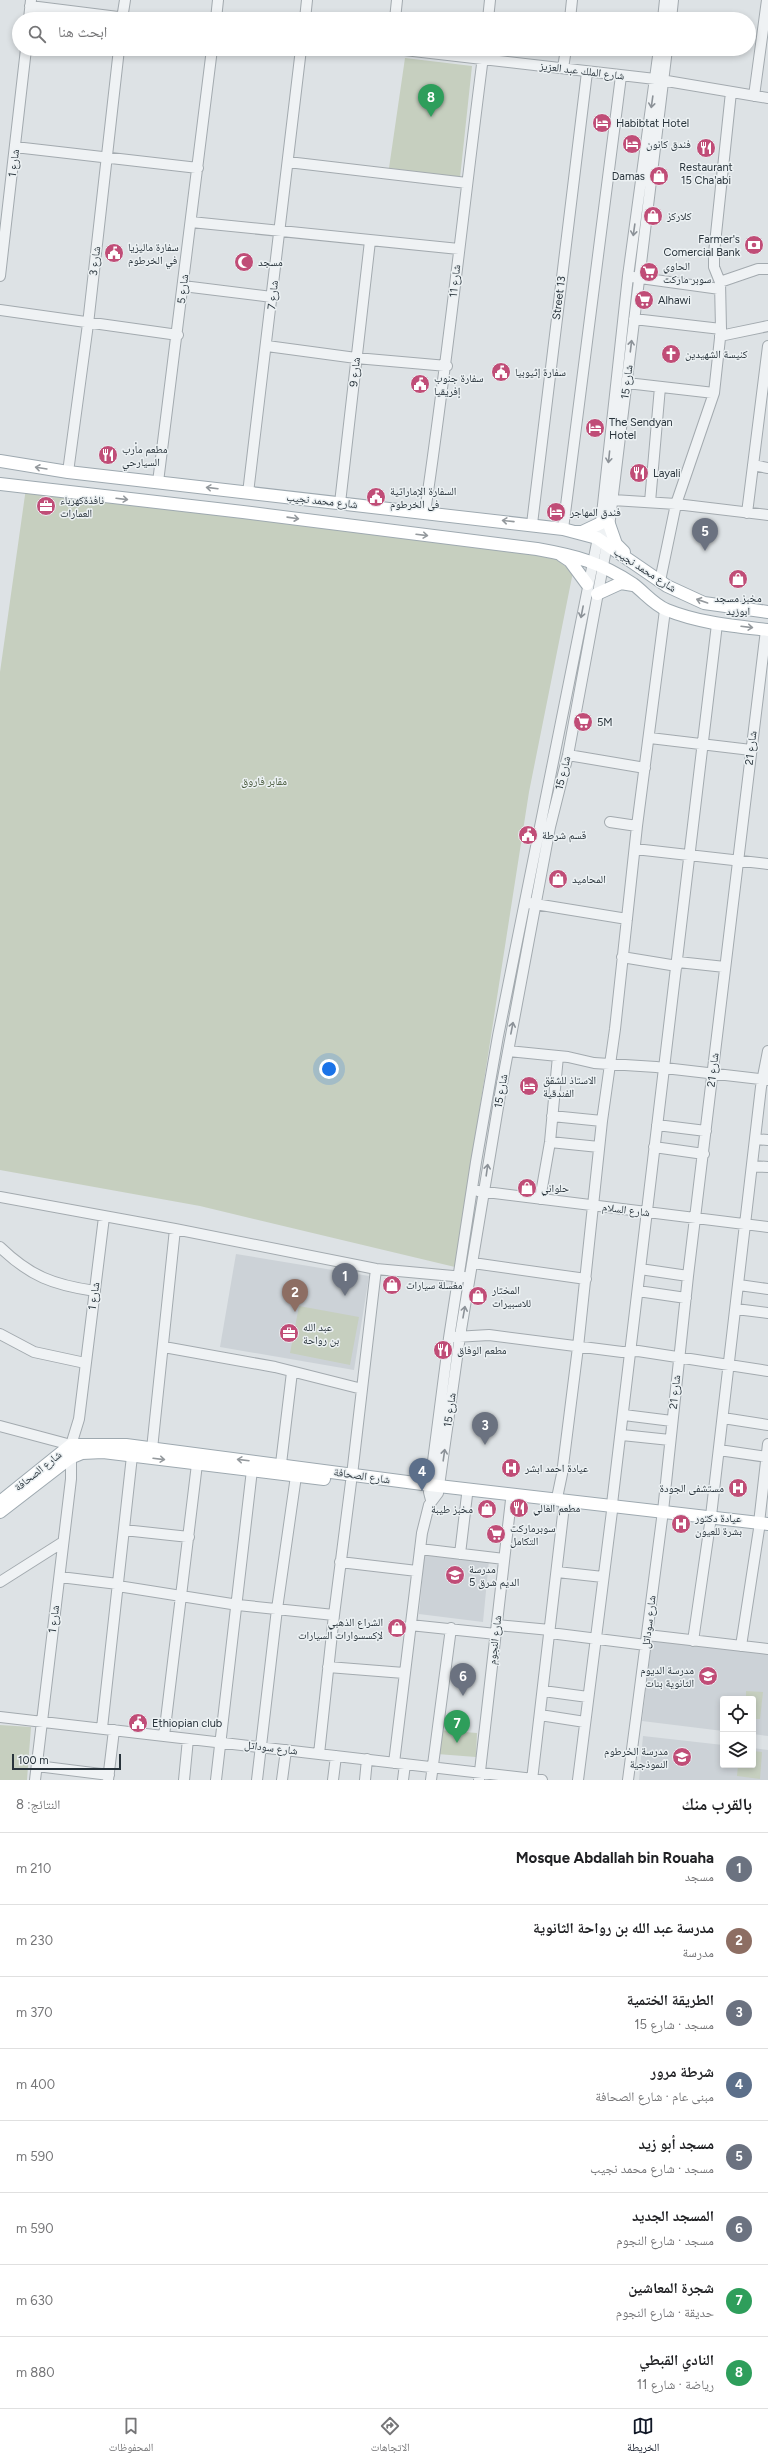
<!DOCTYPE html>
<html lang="ar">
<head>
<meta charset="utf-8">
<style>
  body { margin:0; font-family:Figtree,"Noto Naskh Arabic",sans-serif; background:#f2f2f2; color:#202124; direction:rtl }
  .controls { position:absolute; right:12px; bottom:12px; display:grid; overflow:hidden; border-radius:4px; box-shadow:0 2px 6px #0003 }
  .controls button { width:36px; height:36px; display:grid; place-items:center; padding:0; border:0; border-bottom:1px solid #e0e0e0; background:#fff; color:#202124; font:20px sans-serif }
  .scale { position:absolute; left:12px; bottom:10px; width:109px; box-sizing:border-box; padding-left:4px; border:2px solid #28333b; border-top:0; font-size:11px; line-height:14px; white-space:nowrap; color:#28333b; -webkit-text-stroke:3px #ecf1f3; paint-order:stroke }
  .you { position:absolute; left:329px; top:1069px; width:14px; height:14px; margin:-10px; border:3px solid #fff; border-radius:50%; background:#1a73e8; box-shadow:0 0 0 6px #1a73e833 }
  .badge { display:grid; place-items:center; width:26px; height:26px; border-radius:50%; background:#111827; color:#fff; font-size:13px; font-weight:700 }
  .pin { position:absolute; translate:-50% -33px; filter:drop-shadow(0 1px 2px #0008) }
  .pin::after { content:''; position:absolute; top:21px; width:14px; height:12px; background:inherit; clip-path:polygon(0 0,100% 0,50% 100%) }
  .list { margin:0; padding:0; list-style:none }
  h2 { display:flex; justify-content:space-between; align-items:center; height:52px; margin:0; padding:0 16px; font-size:17px }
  h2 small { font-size:13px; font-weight:400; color:#757577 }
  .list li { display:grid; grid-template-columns:26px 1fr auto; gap:12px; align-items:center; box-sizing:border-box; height:72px; padding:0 16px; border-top:1px solid #e0e0e0 }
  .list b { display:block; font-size:15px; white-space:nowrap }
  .list p { margin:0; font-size:13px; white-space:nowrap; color:#757577 }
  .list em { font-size:13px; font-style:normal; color:#757577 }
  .icon { flex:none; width:22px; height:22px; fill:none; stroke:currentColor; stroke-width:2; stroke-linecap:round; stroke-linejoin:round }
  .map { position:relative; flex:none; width:768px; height:1780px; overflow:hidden; direction:ltr }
  .search { position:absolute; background:#fff; box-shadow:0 2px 6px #0003; left:12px; right:12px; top:12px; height:44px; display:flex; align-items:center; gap:10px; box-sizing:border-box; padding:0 14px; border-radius:22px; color:#757577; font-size:15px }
  .sheet { height:628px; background:#fff }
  nav { display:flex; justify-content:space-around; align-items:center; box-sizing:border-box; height:56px; border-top:1px solid #e0e0e0; background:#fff; font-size:11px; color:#757577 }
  nav a { display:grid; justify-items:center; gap:2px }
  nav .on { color:#111827 }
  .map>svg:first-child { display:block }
</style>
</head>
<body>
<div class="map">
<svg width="768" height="1780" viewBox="0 0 768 1780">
  <rect width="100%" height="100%" fill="#dde2e5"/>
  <!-- built -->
  <path fill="#ccd2d7" d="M236,1254L369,1276L354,1370L220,1347Z
    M425,1550L489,1560L483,1622L419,1614Z
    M652,1640L768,1654V1736L753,1734V1699H723V1731L642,1721Z
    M643,1736L723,1745V1765H753V1748L768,1750V1780H639Z"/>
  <!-- green -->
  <path fill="#c6cfbf" d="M405,58L472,66L460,178L389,168Z
    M26,488L549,554L573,572L529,792L455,1267L200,1206L0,1170V672Z
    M299,1306L359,1317L350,1365L290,1353Z
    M746,1691L763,1692L760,1719H753V1699H746Z
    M0,1725L31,1727L27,1780H0Z
    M439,1730L477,1733L476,1757L437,1754Z
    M753,1751L762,1752L760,1779L737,1776L738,1765H753Z"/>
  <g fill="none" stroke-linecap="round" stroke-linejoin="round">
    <!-- minor casing -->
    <g stroke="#a3aaaf" stroke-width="12">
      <path id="minor" d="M30,6L134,19
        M29,19L31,0
        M122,19L125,0
        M216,19L218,0
        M305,19L307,0
        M395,19L397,0
        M488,19L490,0
        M570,19L572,0
        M663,19L665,0
        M671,19L673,0
        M396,49L655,79L768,98
        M563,68L566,49
        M754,96L767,0
        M15,147L198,168
        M288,162L467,183
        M191,222L459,249
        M0,276L26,49
        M633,277L720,289
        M720,282L758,269H768
        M183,286L272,297
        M0,310L178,335
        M634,319L721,329
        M720,336L768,326
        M267,346L356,358L447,366
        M627,383L714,393
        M753,465L768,468
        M68,472L88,324L119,49
        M158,482L212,49
        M248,493L301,49
        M613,500L676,504L768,515
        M650,502L660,387
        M340,503L370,241
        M425,512C448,358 464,203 484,49
        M747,513L768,346
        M532,524L587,72
        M563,529L621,76
        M660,581L676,504L714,393L721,329L720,282L714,267V253L731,92
        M650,738L751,750
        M568,755L645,768
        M610,822L637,826
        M635,849L768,864
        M529,903L627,919
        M622,957L677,966
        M678,962L725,967
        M508,1051L568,1057L594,1063L656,1067L768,1080
        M552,1116L602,1121
        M657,1125L706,1131
        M755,1139L768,1140
        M550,1142L599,1147
        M654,1147L704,1154
        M752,1166L768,1167
        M478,1191L768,1227
        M0,1197L175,1229L376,1269L464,1277
        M540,1199L550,1142L558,1056
        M0,1247C30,1276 53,1285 95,1291
        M473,1263L586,1279
        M640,1269L688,1276
        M739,1285L768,1289
        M638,1291L686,1298
        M736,1309L768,1313
        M0,1334L34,1352L85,1363
        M455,1337L489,1335L622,1352L638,1351L768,1371
        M164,1347L275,1367L362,1389
        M624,1415L672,1421
        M723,1418L768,1425
        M0,1426L71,1445V1479L35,1780
        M622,1435L670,1440
        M71,1445L79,1419L104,1217
        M152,1449L175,1229
        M719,1450L767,1457
        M280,1472L292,1372
        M352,1475L376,1269
        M557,1498L562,1474L578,1347L602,1121L615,1029L637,826L665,610
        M431,1500L429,1492L449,1338L476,1162L498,1036L601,523L628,276L659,49
        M612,1504L717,624
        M711,1516L761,1087L768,1051
        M759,1523L768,1444
        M124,1530L189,1537
        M420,1549L504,1559
        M460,1554L467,1495
        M340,1562L417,1571
        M557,1572L603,1577
        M60,1577L118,1584
        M0,1582L63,1542
        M118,1586L238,1605L334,1615
        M410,1625L496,1634
        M497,1625L550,1630
        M550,1633L646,1645
        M647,1635L768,1649
        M693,1641L710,1524
        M741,1646L759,1529
        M328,1667L404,1673
        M543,1691L588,1697
        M540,1715L585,1722
        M0,1717L542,1780
        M102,1728L132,1456
        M164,1736L197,1464
        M319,1754L334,1615L351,1482
        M394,1763L422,1533L429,1505L438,1493L460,1336L501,1089L550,827L568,755L607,544L667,49
        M37,1766L109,1775
        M108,1780L114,1730
        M184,1780L188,1739
        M216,1780L252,1470
        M257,1780L277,1609L296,1476
        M282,1780L286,1750
        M333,1780L336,1756
        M365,1780L367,1759
        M403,1780L405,1764
        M431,1780L451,1628
        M479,1780L511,1500
        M532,1780L564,1506
        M578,1780L612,1511
        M628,1780L663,1511L688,1276L766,630"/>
    </g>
    <!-- major casing -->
    <g stroke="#9ea9b0" stroke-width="14">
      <path id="major" d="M0,461L68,472L563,529L597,538L667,586L704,603L768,612
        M0,484L243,512L537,549C576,556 600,562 633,584C644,592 654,605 667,610C699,623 734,626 768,630
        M609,524L616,544L624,552
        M576,532H582L601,523
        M561,555L570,561L587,584
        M597,594L621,583L633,585
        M0,1502L71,1445H126L430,1485L768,1524
        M0,1512L70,1458L82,1453L103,1452L324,1479"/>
    </g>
    <!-- minor -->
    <use href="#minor" stroke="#eff2f4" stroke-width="10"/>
    <!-- major -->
    <use href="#major" stroke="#fff" stroke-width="12"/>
  </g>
  <!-- one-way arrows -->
  <defs><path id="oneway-shaft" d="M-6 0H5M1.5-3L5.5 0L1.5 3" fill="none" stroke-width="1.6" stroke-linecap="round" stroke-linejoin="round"/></defs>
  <g stroke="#8c9298">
    <use href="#oneway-shaft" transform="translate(652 102) rotate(98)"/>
    <use href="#oneway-shaft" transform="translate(634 230) rotate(98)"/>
    <use href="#oneway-shaft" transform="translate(631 346) rotate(-83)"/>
    <use href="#oneway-shaft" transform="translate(609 457) rotate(96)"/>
    <use href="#oneway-shaft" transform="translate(582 612) rotate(101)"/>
    <use href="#oneway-shaft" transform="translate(512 1028) rotate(-79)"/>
    <use href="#oneway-shaft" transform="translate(487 1170) rotate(-82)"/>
    <use href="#oneway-shaft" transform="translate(464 1312) rotate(-80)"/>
    <use href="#oneway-shaft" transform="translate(444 1455) rotate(-82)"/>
  </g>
  <g stroke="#94999d">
    <use href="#oneway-shaft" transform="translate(41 468) rotate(-171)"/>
    <use href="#oneway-shaft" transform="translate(212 488) rotate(-173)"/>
    <use href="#oneway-shaft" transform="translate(122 499) rotate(7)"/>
    <use href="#oneway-shaft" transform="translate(293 518) rotate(8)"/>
    <use href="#oneway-shaft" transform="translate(508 521) rotate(-174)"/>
    <use href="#oneway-shaft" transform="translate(422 535) rotate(7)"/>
    <use href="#oneway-shaft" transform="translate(702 601) rotate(-161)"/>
    <use href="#oneway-shaft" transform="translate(747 627) rotate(7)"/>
    <use href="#oneway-shaft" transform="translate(159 1459) rotate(7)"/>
    <use href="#oneway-shaft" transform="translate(243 1460) rotate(-173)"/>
  </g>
  <!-- icons -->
  <defs>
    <g id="hotel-disc" transform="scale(1)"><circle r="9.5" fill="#c04d77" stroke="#ecf1f3"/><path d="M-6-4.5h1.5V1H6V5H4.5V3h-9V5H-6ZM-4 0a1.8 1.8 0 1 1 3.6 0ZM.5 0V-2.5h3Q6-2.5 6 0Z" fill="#fff"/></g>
    <g id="restaurant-disc" transform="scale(1)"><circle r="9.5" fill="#c04d77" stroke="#ecf1f3"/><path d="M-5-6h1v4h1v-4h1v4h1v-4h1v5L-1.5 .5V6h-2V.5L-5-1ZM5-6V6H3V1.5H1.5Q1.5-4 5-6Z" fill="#fff"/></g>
    <g id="shop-disc" transform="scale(1)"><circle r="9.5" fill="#c04d77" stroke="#ecf1f3"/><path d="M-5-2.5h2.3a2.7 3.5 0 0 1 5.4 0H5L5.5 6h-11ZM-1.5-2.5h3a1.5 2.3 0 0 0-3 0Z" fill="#fff"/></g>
    <g id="bank-disc" transform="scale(1)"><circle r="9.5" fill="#c04d77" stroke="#ecf1f3"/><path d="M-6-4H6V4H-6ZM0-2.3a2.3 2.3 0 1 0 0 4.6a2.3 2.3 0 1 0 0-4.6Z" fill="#fff"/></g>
    <g id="civic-disc" transform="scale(1)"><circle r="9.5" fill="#c04d77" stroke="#ecf1f3"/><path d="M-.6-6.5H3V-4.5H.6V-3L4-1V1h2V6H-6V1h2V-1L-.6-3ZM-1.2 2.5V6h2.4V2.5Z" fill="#fff"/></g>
    <g id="mosque-disc" transform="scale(1)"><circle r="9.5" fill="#c04d77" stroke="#ecf1f3"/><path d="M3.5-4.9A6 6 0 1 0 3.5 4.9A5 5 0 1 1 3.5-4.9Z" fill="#fff"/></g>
    <g id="supermarket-disc" transform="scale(1)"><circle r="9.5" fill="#c04d77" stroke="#ecf1f3"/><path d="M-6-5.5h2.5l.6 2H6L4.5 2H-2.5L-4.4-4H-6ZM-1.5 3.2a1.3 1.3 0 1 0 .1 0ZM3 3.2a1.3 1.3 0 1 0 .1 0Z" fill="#fff"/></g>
    <g id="church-disc" transform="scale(1)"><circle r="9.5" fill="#c04d77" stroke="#ecf1f3"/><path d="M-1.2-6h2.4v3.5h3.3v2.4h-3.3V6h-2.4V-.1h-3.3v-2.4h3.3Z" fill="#fff"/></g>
    <g id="office-disc" transform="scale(1)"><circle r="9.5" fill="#c04d77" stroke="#ecf1f3"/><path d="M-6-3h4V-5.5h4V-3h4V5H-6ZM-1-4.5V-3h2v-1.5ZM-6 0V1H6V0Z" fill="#fff"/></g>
    <g id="hospital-disc" transform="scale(1)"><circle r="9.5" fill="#c04d77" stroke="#ecf1f3"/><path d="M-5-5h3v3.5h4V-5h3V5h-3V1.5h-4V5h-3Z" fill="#fff"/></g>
    <g id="school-disc" transform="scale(1)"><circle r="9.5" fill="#c04d77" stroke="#ecf1f3"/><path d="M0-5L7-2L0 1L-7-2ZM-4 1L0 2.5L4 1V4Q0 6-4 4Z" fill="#fff"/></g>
  </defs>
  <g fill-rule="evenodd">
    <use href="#hotel-disc" x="602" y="123"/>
    <use href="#hotel-disc" x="632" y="144"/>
    <use href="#restaurant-disc" x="706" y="148"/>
    <use href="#shop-disc" x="659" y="176"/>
    <use href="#shop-disc" x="653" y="216"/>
    <use href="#bank-disc" x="754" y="245"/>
    <use href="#civic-disc" x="114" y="253"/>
    <use href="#mosque-disc" x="244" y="262"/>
    <use href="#supermarket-disc" x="649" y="272"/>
    <use href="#supermarket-disc" x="644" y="300"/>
    <use href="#church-disc" x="671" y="354"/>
    <use href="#civic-disc" x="501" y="372"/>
    <use href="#civic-disc" x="420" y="384"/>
    <use href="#hotel-disc" x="595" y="428"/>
    <use href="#restaurant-disc" x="108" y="455"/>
    <use href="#restaurant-disc" x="639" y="473"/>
    <use href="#civic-disc" x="376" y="497"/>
    <use href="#office-disc" x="46" y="506"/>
    <use href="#hotel-disc" x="556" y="512"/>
    <use href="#shop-disc" x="738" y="579"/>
    <use href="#supermarket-disc" x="583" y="722"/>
    <use href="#civic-disc" x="528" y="835"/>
    <use href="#shop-disc" x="558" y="879"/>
    <use href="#hotel-disc" x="529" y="1086"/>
    <use href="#shop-disc" x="527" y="1188"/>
    <use href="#shop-disc" x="392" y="1285"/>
    <use href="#shop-disc" x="478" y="1296"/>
    <use href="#office-disc" x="289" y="1333"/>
    <use href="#restaurant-disc" x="443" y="1350"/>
    <use href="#hospital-disc" x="511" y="1468"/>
    <use href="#hospital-disc" x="738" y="1488"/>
    <use href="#restaurant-disc" x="519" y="1508"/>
    <use href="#shop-disc" x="487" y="1509"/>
    <use href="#hospital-disc" x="681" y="1524"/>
    <use href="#supermarket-disc" x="496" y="1534"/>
    <use href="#school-disc" x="455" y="1575"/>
    <use href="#shop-disc" x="397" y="1628"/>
    <use href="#school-disc" x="708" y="1676"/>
    <use href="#civic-disc" x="138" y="1723"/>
    <use href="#school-disc" x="682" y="1757"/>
  </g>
  <g text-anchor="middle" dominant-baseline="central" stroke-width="3" stroke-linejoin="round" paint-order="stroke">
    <!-- street labels -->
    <g font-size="11" fill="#28333b" stroke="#ecf1f3">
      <text transform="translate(582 71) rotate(7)">شارع الملك عبد العزيز</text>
      <text transform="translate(14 163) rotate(-83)">شارع 1</text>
      <text transform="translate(95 261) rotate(-83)">شارع 3</text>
      <text transform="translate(455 281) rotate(-84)">شارع 11</text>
      <text transform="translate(183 289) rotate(-83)">شارع 5</text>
      <text transform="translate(273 295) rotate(-84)">شارع 7</text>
      <text transform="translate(559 298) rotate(-83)">Street 13</text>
      <text transform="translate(355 372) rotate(-84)">شارع 9</text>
      <text transform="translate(627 382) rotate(-83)">شارع 15</text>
      <text transform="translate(322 501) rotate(6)">شارع محمد نجيب</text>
      <text transform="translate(645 570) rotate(33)">شارع محمد نجيب</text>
      <text transform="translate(751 748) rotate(-83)">شارع 21</text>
      <text transform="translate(563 773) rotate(-76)">شارع 15</text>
      <text transform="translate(713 1070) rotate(-83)">شارع 21</text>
      <text transform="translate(501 1091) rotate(-80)">شارع 15</text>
      <text transform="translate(626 1210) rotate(7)">شارع السلام</text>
      <text transform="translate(94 1296) rotate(-82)">شارع 1</text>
      <text transform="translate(675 1392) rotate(-84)">شارع 21</text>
      <text transform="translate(450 1410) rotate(-82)">شارع 15</text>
      <text transform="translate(38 1471) rotate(-39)">شارع الصحافة</text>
      <text transform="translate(362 1476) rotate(8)">شارع الصحافة</text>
      <text transform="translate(54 1619) rotate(-83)">شارع 1</text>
      <text transform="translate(649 1622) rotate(-83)">شارع سوداتل</text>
      <text transform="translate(495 1640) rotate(-83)">شارع النجوم</text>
      <text transform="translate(271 1748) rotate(7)">شارع سوداتل</text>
    </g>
    <!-- poi labels -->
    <g font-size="11" fill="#28333b" stroke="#ecf1f3" text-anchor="start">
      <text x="616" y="123">Habibtat Hotel</text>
      <text x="646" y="144">فندق كانون</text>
      <text x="706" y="167" text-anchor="middle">Restaurant<tspan x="706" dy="13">15 Cha'abi</tspan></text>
      <text x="645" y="176" text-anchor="end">Damas</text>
      <text x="667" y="216">كلاركز</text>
      <text x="740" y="239" text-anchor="end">Farmer's<tspan x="740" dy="13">Comercial Bank</tspan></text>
      <text x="128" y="247">سفارة ماليزيا<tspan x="128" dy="13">في الخرطوم</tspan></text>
      <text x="258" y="262">مسجد</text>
      <text x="663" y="266">الحاوي<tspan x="663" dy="13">سوبر ماركت</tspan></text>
      <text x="658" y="300">Alhawi</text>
      <text x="685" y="354">كنيسة الشهيدين</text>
      <text x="515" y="372">سفارة إثيوبيا</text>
      <text x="434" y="378">سفارة جنوب<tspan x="434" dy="13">إفريقيا</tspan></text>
      <text x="609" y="422">The Sendyan<tspan x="609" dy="13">Hotel</tspan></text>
      <text x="122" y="449">مطعم مأرب<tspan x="122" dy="13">السيارحي</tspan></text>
      <text x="653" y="473">Layali</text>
      <text x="390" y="491">السفارة الإماراتية<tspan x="390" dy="13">فى الخرطوم</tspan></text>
      <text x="60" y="500">نافذةكهرباء<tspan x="60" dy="13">العمارات</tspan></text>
      <text x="570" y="512">فندق المهاجر</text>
      <text x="738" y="598" text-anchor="middle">مخبز مسجد<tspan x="738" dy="13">ابوزيد</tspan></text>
      <text x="597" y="722">5M</text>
      <text x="542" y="835">قسم شرطة</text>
      <text x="572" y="879">المحاميد</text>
      <text x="543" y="1080">الاستاذ للشقق<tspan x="543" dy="13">الفندقية</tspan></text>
      <text x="541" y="1188">حلواني</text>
      <text x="406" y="1285">مغسلة سيارات</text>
      <text x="492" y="1290">المختار<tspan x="492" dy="13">للاسبيرات</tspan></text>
      <text x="303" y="1327">عبد الله<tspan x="303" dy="13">بن رواحة</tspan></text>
      <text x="457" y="1350">مطعم الوفاق</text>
      <text x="525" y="1468">عيادة احمد ابشر</text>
      <text x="724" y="1488" text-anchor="end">مستشفى الجودة</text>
      <text x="533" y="1508">مطعم الغالي</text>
      <text x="473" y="1509" text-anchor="end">مخبز طيبة</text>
      <text x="695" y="1518">عيادة دكتور<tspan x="695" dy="13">بشرة للعيون</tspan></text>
      <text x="510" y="1528">سوبرماركت<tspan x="510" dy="13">التكامل</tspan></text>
      <text x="469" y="1569">مدرسة<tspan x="469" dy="13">الديم شرق 5</tspan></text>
      <text x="383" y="1622" text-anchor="end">الشراع الذهبي<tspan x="383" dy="13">لإكسسوارات السيارات</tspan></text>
      <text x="694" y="1670" text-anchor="end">مدرسة الديوم<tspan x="694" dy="13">الثانوية بنات</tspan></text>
      <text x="152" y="1723">Ethiopian club</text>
      <text x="668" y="1751" text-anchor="end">مدرسة الخرطوم<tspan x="668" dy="13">النموذجية</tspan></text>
    </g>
    <!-- park labels -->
    <g font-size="11" fill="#435537" stroke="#ecf1f3">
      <text x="264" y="781">مقابر فاروق</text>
    </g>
  </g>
</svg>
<div class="controls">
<button><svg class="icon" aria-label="locate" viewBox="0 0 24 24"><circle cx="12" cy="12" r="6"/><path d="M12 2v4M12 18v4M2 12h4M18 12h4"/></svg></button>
<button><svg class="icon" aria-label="layers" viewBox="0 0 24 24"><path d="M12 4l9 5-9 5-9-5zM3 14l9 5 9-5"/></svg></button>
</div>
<div class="scale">100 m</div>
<div class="you"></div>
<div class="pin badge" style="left:345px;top:1296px;background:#6b7280">1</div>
<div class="pin badge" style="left:295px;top:1312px;background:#8d6e63">2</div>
<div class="pin badge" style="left:485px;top:1445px;background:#6b7280">3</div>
<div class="pin badge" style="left:422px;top:1491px;background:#5c6f8a">4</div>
<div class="pin badge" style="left:705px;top:551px;background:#6b7280">5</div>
<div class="pin badge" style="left:463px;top:1696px;background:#6b7280">6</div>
<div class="pin badge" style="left:457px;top:1743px;background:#2e9e5b">7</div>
<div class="pin badge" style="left:431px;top:117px;background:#2e9e5b">8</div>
<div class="search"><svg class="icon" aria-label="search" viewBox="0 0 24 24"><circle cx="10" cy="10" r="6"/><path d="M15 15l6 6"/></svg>ابحث هنا</div>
</div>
<section class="sheet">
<h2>بالقرب منك<small>النتائج: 8</small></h2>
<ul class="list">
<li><span class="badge" style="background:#6b7280">1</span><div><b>Mosque Abdallah bin Rouaha</b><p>مسجد</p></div><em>210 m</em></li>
<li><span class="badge" style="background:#8d6e63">2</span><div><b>مدرسة عبد الله بن رواحة الثانوية</b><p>مدرسة</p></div><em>230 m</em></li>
<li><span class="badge" style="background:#6b7280">3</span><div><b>الطريقة الختمية</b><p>مسجد · شارع 15</p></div><em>370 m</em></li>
<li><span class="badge" style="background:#5c6f8a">4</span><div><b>شرطة مرور</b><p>مبنى عام · شارع الصحافة</p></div><em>400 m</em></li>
<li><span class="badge" style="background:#6b7280">5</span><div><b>مسجد أبو زيد</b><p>مسجد · شارع محمد نجيب</p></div><em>590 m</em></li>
<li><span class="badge" style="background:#6b7280">6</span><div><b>المسجد الجديد</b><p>مسجد · شارع النجوم</p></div><em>590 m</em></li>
<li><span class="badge" style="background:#2e9e5b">7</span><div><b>شجرة المعاشين</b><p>حديقة · شارع النجوم</p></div><em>630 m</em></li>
<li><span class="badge" style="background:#2e9e5b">8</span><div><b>النادي القبطي</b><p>رياضة · شارع 11</p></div><em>880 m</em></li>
</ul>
</section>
<nav>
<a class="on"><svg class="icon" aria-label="map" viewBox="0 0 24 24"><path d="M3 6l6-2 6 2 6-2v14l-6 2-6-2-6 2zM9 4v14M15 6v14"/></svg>الخريطة</a>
<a><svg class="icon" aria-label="directions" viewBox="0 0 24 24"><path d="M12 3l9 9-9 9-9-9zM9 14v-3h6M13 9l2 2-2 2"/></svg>الاتجاهات</a>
<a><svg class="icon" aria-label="saved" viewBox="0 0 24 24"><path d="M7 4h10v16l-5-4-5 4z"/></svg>المحفوظات</a>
</nav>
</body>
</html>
